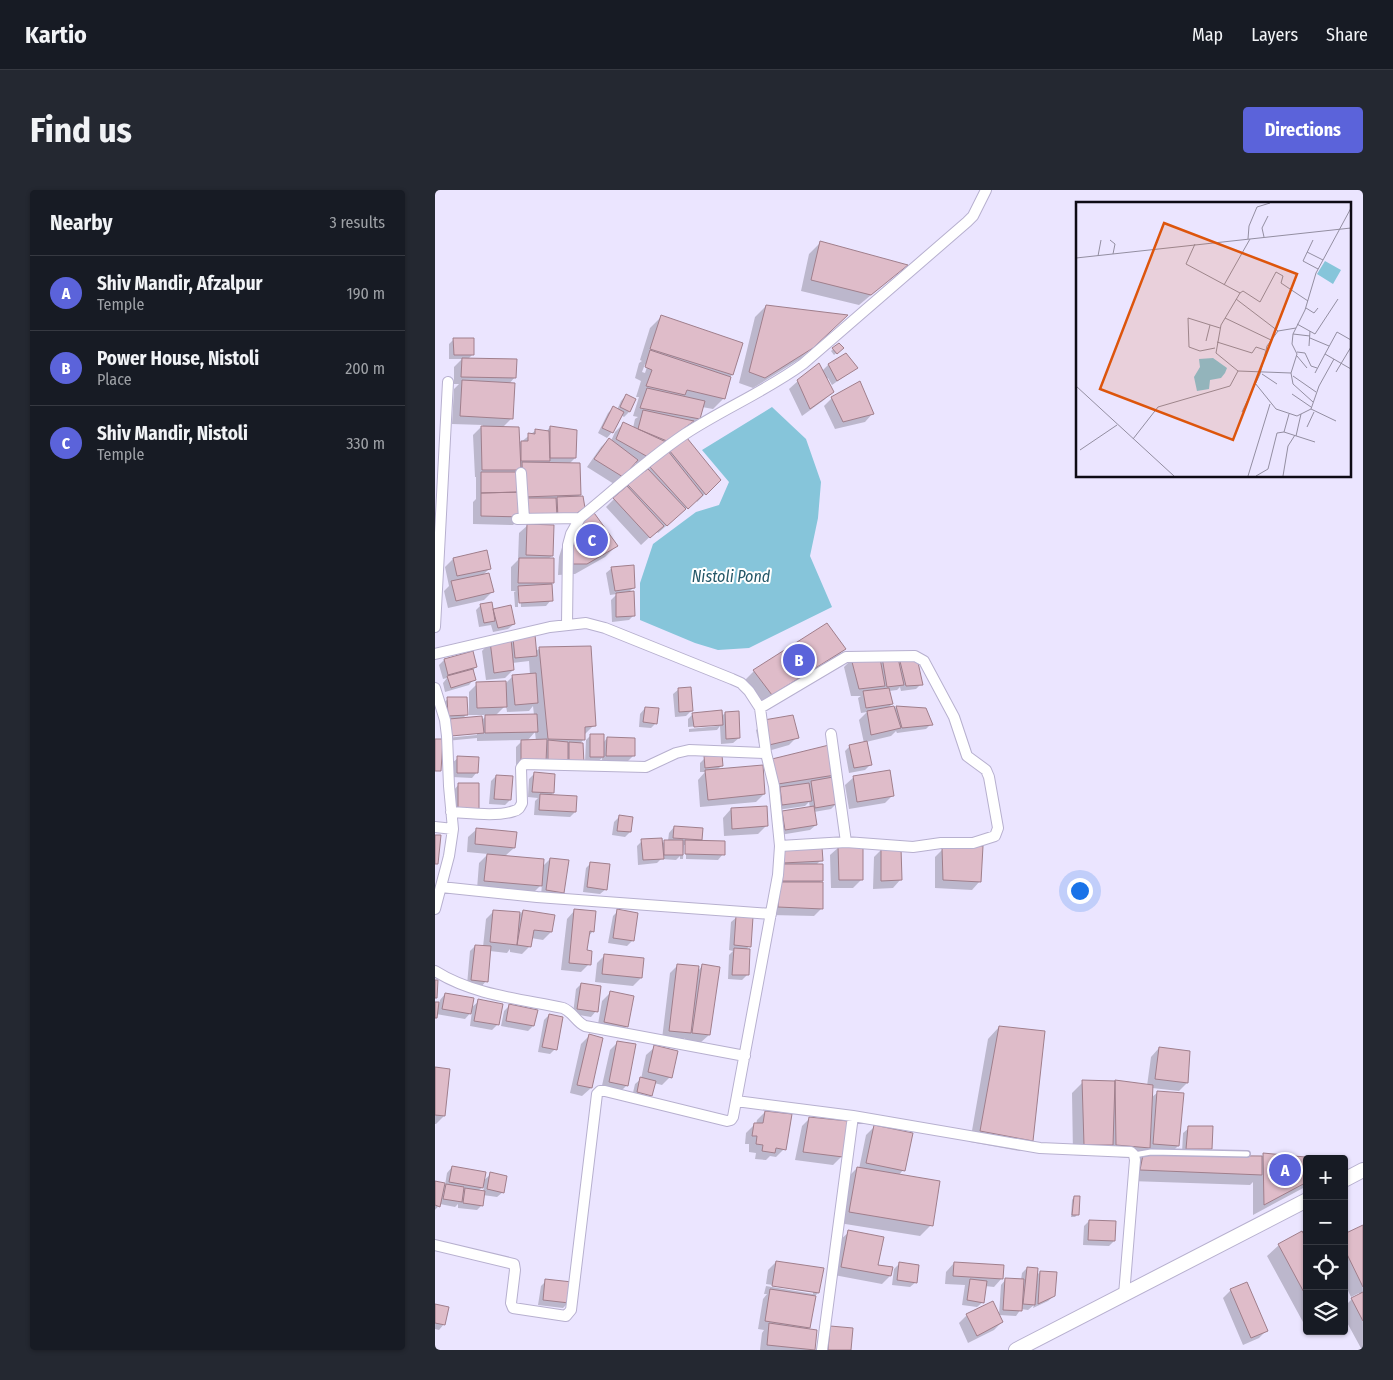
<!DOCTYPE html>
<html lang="en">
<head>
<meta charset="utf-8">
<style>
  body { margin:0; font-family:"Fira Sans Condensed",sans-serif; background:#242831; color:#f1f3f6 }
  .controls { position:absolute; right:15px; bottom:15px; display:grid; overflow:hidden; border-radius:5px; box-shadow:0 1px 4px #0004 }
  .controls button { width:45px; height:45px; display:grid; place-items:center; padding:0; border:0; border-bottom:1px solid #363941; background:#171b24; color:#f1f3f6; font:25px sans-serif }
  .you { position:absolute; left:644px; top:700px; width:18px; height:18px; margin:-12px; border:4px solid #fff; border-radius:50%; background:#1a73e8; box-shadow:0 0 0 8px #1a73e833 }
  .badge { display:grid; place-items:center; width:32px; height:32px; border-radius:50%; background:#5b63da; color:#fff; font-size:16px; font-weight:700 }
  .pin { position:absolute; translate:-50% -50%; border:2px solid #fff; box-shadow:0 1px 5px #0006 }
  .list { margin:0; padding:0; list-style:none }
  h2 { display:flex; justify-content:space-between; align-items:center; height:65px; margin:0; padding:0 20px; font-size:21px }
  h2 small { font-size:16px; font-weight:400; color:#9ea1a6 }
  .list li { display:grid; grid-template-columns:32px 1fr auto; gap:15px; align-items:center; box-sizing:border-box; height:75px; padding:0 20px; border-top:1px solid #363941 }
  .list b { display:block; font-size:19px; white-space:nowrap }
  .list p { margin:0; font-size:16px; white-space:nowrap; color:#9ea1a6 }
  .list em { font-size:16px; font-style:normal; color:#9ea1a6 }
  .icon { flex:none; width:28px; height:28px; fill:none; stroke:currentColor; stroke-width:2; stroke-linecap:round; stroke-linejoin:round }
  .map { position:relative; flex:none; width:928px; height:1160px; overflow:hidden; border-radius:5px }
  header { display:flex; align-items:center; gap:30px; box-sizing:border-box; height:70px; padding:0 25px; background:#171b24; border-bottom:1px solid #363941 }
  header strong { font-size:24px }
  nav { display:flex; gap:28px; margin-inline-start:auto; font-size:18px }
  .intro { display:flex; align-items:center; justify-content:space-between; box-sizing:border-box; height:120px; padding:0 30px }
  h1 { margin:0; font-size:35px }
  .button { padding:12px 22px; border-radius:5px; background:#5b63da; color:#fff; font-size:18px; font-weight:700 }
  main { display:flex; gap:30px; padding:0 30px }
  aside { flex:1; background:#171b24; border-radius:5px; box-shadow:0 1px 4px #0004 }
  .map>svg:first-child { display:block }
</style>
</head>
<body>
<header>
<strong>Kartio</strong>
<nav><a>Map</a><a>Layers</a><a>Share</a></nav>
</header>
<div class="intro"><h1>Find us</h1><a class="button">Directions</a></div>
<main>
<aside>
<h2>Nearby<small>3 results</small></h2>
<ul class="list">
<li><span class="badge">A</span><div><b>Shiv Mandir, Afzalpur</b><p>Temple</p></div><em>190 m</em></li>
<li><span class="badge">B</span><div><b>Power House, Nistoli</b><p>Place</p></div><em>200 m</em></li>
<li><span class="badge">C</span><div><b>Shiv Mandir, Nistoli</b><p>Temple</p></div><em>330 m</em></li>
</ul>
</aside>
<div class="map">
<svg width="928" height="1160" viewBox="0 0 928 1160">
  <rect width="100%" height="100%" fill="#ebe5ff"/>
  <!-- water -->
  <path fill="#86c5da" d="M337,217L371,249L386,292L383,328L375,366L397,417L314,458L283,460L260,453L205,430V393L218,354L261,322L284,315L294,292L267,260Z"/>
  <!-- shadow -->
  <path fill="#0003" fill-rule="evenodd" d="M385,53L471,76L424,115L366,101L374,64Z
    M331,116L410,126L365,169L318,198L304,193L320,127Z
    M227,126L306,154L297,185L294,188L289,208L278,219L267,217L264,228L256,236H252L204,275L199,272L179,294L152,277L166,257L174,249L176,251L180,242L188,234L198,238L200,229L203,227L198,226L204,207H201L206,191L200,188L204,173L207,171L205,170L215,138ZM210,174H213L210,183L207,182Z
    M19,149L38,164L33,169L80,187L74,194L77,228L67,238L84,252H86L101,240L111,242L115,237L140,268L134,274L145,305L142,307L148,317L143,323L139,326L85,328L78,335L38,334V312L41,309V287H40L38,245L48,235L17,234L19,199L24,194H19V177L27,169H14V154Z
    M404,154L407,158L399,165L396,161Z
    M393,175L421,178L397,195L393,188L391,189L397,202L389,210L367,226L354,199L363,191L387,181Z
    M191,205L199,209L194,222L189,227L186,225L177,242L172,248L163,243L173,223L178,218L182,220L186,211Z
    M397,208L438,223L430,232L400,239L389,216Z
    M235,261L284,290L262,312L261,310L223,343L221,341L206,355L171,317L193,295Z
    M93,335L117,366L113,369L118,393L116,395V410L111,416L86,417L85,401H83V417H80L79,402L81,401H76V377L83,370L84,343Z
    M129,351L181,356L170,367L140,384L123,385L124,367Z
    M18,369L55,378L47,386L57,402L49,410L13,418L9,401L14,396L10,377Z
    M177,378L199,397L193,403L199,425L194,430L177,432L176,410L182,404L175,405L171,383Z
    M46,415L57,420L75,416L79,434L73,439L58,442L56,435L44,437L41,420Z
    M392,434L410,459L398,470L325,516L308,492L319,481Z
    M79,449L100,462L105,458L159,535L148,546V550L145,554L147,573L105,577L81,576V557L88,550L42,551V548L11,551V548L42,545V543L10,546L7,514L13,509L32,524L27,529L46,531L50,527H53V525H34V502L42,494L69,495L78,486L95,485L94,471L77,473L78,480L70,488L51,490L47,461L55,452L75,453ZM71,515L72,522L94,521L98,516L99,525L60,526ZM100,542L101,551H92Z
    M465,468L486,494L481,499L466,501L465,497L462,500L454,501L457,514L452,519H459L461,517L496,534L491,539L462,543L461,541L456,546L431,552L436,574L430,580L414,583L410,561L415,556L429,553L424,530L432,522L426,523L423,508L426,506H416L409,477L417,469Z
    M9,470L41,477L37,481L39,489L34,495L10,502L8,493L12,488L8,489L4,475Z
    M244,499L256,521L251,526L240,527L238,504Z
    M210,518L221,533L216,538L204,537L205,524Z
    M290,523L304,548L298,553L286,554L285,536L282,540L254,542V539L283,536V534L253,537V529L258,524L286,527Z
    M330,532L362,547L354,555L326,563L321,540Z
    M156,545L168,553L172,548L198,566L193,571H167V568L162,572H150L151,550Z
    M23,568L42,582L37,588L17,587V573Z
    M270,568L287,575L282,580L329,604L321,612L265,617L263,590L270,582H265V573Z
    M330,578L399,584L394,589L401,614L396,619L379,622L381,635L375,640L345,645L342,628L348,622L375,618L374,612L370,616L342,620Z
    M99,584L118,603L115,606L140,622L135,627L99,625L100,611L103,608L93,607L94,589Z
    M61,586L75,610L70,615L54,614L56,591Z
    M419,587L458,605L450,613L414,619L410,595Z
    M24,594H42L19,624V600Z
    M296,619L332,635L323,644L289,646L288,628Z
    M184,627L195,642L190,647L177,645L179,632Z
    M239,637L267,639L266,652L288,664L283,670L251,669V655H249L248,669H245V666L241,670L226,669L222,673L203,675L202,656L207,651L227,654L230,651H233L234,643Z
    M42,639L79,658L70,666L107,677L115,669L128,702L123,707L106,705L107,694L97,704L42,699L44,673L53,664L32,662L33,647Z
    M404,657L426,690L418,698H396L395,665Z
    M447,659L466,689L458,698L438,699L439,667Z
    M508,659L545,691L537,700L500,698V667Z
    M343,665L386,670L381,675L387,690L384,693L387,718L379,726L336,725Z
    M156,673L171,699L165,704L148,702L151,678Z
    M140,720L158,741L153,747L151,761L154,774L146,782L126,780L132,729Z
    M59,721L83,726L88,721L116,742L108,750L96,748L95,756L87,764L75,762V759L72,763L55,761L51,791L46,797L32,795L35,761L40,756L48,757L51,729Z
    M183,721L198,750L192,756L173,753L178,726Z
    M302,727L314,756L311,760L312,785L307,790L293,789L294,765L298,761L294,760L296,732Z
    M170,765L206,788L198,796L160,792L162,773Z
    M243,775L263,781L267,776L274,845L265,853L250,851V848L247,851L227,849L235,783Z
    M146,794L161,821L156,827L138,824L141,799Z
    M176,802L192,836L184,844L162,840L167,811Z
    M10,804L36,818L44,811L63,834L57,840L35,836L37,821L30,829L1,824L0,829V813L4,814L5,810Z
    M74,816L98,836L93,841L66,836L69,821Z
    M114,825L120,859L115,864L103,862L109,830Z
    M564,837L596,950L585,961L535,952L553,849Z
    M154,846L156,898L147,906L135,903L146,854Z
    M183,852L192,895L183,904L166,900L175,860Z
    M220,857L235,887L227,895L219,893L216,905L211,910L197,907L200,894L206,889L211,865Z
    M724,858L754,862L752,893L744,901L717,898L716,908L723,902L743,956L735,964L710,962L705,966L825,968L829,964L872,969V996L818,1025V992L815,995L695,991L697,978L706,969L670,966V962L666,966L638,965L637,903L648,892L680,891L712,896L716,867Z
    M0,879L9,926L1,934H0Z
    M330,922L349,959L341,967L335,966L331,970L320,969L321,963L314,962V954H310L311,943L319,935H321L322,930Z
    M375,928L407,966L398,975L360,970L367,936Z
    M440,936L468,980L464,985L496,1035L485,1046L404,1033L411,989L422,978L424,979L431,945Z
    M754,938L776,958L771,964L747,963L748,943Z
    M17,977L48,991L56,984L68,1002L62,1007L48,1005L47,1015L42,1020L23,1018V1014L20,1017L5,1014L0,1020V992L10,995L12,983ZM49,996L48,1002L43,1001Z
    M639,1007L643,1024L640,1027H636L637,1010Z
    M654,1031L679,1051L674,1056L648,1055L649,1036Z
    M928,1036V1160H927L909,1127V1117L917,1109L925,1105L924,1103L916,1107L909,1092V1045Z
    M414,1042L442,1076L455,1086L447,1094L399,1085L405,1050Z
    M866,1043L872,1053V1130L868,1132L832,1066L844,1055Z
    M341,1072L383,1103L379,1107L374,1138L372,1140L380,1141L379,1160H325L327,1143L329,1140L323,1139L328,1109L332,1104H329L331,1096L378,1104V1101L331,1094L333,1080Z
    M465,1073L481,1092L475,1097L457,1095L459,1079Z
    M519,1073L567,1088L559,1097L550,1096L548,1112L542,1117L527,1115L530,1095L510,1094L511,1082Z
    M592,1078L601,1086L605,1082L619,1106L613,1111L598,1118L599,1115L593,1120L586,1119L581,1126L564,1125L566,1095L571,1089L586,1090L587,1083Z
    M111,1091L133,1113L128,1118L103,1115L106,1096Z
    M796,1100L832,1140L824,1148L808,1155L788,1108Z
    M0,1115L9,1134L4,1140L0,1139Z
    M532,1125L567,1132L559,1140L533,1153L524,1133Z"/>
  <!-- building -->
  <path fill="#dfbcc9" stroke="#a07f8c" d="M385,51L473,75L436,105L376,90Z
    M331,115L413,125L378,158L330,188L314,182Z
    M226,125L308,153L298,185L215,159Z
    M18,148H39V165H19Z
    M404,153L409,158L402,164L397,158Z
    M215,160L296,187L290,209L252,200L250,205L211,196L217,180L210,177Z
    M411,163L423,178L402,191L393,174Z
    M27,168L82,169L81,188L26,187Z
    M384,173L399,202L375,219L362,190Z
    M27,190L80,193L78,229L25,226Z
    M425,191L439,224L408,232L396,207Z
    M212,198L270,211L265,229L205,218Z
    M191,204L201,209L195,222L185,217Z
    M178,216L189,222L178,243L167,238Z
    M208,220L259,231L232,251L203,239Z
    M188,232L231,252L213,267L181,249Z
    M46,236L84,237L86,280H47Z
    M115,236L142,240L141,268H115Z
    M100,239L114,241L115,271H86V251H93V243L100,244Z
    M174,248L203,270L188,287L159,269Z
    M252,248L286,290L271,305L234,260Z
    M233,261L268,305L253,319L215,277Z
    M87,272L145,273L146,305L88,307Z
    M213,279L251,319L232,336L192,294Z
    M46,282H85L86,302L46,303Z
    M192,296L229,336L215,348L178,308Z
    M86,302L88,327L46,326V303Z
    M148,306L150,318L142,323L139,327L123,328L122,307Z
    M90,308H121L122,327L90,328Z
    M157,320L183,356L152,374H133L140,338Z
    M92,334L119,335L118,366L91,365Z
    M52,360L56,379L22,386L18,368Z
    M84,368H119V393H83Z
    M199,375L200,398L180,401L176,377Z
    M54,383L59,402L21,411L16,391Z
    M117,394L118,411L84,413L83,396Z
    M199,401L200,426L181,427V403Z
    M57,412L60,431L49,433L45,414Z
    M76,415L80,434L63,438L58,419Z
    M392,433L411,459L337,505L318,480Z
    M100,445L102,466L80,468L78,448Z
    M76,449L79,480L59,483L55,451Z
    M156,456L161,536L150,537V550L113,549L104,457Z
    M38,461L42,477L13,485L9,469Z
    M447,467L463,468L469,495L452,497Z
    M464,467L482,468L488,495L471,496Z
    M416,468H445L450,496L424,499Z
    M38,479L41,490L16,498L12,486Z
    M101,483L103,513L80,515L77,485Z
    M71,491L72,517L42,518L41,492Z
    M256,497L258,521L244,522L243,498Z
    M454,498L458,514L431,518L428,501Z
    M12,507H32L33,525L13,526Z
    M459,516L466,538L436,545L432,521Z
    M461,516L491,518L498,535L467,538Z
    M210,517L224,518L222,534L208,532Z
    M287,520L288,535L259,537L257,523Z
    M304,521L305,548L291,549L290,522Z
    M102,524L103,542L50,543V525Z
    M358,525L364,548L334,555L329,530Z
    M47,526L49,543L16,546L14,529Z
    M155,544H169V567H155Z
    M172,547L200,548V566H171Z
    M0,549H8L6,581H0Z
    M112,549L111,572L86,571V550Z
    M113,550L133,552V574L113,573Z
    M432,551L437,575L419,578L414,555Z
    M134,552L148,553L149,574L134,573Z
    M394,555L400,585L343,594L337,569Z
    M287,565L288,576L270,578L269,566Z
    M22,566L44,567L43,583H22Z
    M328,575L330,604L273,610L270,580Z
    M455,580L459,606L422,612L418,586Z
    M99,582L120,584L119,603L97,602Z
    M61,585L78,586L76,610L59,609Z
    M398,587L403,614L380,618L376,591Z
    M23,593H44V619H23Z
    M374,593L377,611L347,615L345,597Z
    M105,604L142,606L141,622L104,620Z
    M332,616L333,636L297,639L296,618Z
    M379,616L382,635L350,640L347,621Z
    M184,625L198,627L196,642L182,641Z
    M239,636L268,638L267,650L238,648Z
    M41,638L82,642L80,658L40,654Z
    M0,645H6L3,674H0Z
    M227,648L229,669L208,670L206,649Z
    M229,650H248V665H229Z
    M250,650L290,651V665L250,664Z
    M403,656H428V690H404Z
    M548,656L546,692L508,690L507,658Z
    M387,657L388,671L348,673V659Z
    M446,657L466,658L467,690L446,691Z
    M52,664L109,669L107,696L49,691Z
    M115,668L134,670L129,703L111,700Z
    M155,672L175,674L172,700L152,697Z
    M347,674H388V691H346Z
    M345,692H388V719L343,717Z
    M139,719L161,721L159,742L155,741L152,760L157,761L156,775L134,773Z
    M182,719L203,723L199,751L178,748Z
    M58,720L85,722L82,755L55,752Z
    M88,720L120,725L117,742L99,740L96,757L82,755Z
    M301,726L318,727L316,757L299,755Z
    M40,755L56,756L53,792L36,790Z
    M299,758L315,759L314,785H297Z
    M169,764L209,768L207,788L167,784Z
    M242,774L264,776L256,843L234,841Z
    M267,774L285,777L275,845L257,843Z
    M0,790H3L2,808H0Z
    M146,793L166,796L163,822L142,819Z
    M175,801L199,806L193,837L169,832Z
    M10,803L39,808L36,824L7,819Z
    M43,809L68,814L64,835L39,831Z
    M0,812H4L2,828H0Z
    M74,814L103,820L99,836L71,831Z
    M114,824L128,827L122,860L107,857Z
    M564,836L610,841L598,951L545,941Z
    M154,844L168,848L157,898L142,895Z
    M182,851L201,854L193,896L174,892Z
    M219,855L243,861L237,888L213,882Z
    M724,857L755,861L753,893L720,889Z
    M0,877L15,879L10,926L0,925Z
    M205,887L221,891L217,906L202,902Z
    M647,890L680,891L678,955H649Z
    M680,890L718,895L715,958L681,955Z
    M722,901L749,903L744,956L718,954Z
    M330,921L357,924L351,960L341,958L340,963L327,961L328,955L321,954L322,946H317L319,933H328Z
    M374,927L413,931L408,967L368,962Z
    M439,935L478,943L470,981L431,973Z
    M753,936H778L777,959H751Z
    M828,963L891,969H872V992L829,1015Z
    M708,965L827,966V985L705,980Z
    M17,976L51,982L48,998L14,992Z
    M422,977L505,991L498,1036L414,1022Z
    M55,982L72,986L69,1003L52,999Z
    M0,991L10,993L5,1017L0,1015Z
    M11,994L29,997L27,1012L8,1009Z
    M30,998L50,1001L48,1016L28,1013Z
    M639,1006H645L644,1025H637Z
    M654,1030L681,1031L680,1051L653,1050Z
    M928,1035V1097L909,1058V1044Z
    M413,1040L449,1047L443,1075L458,1077L456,1086L406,1077Z
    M867,1041L872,1050V1108L843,1054Z
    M341,1071L389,1078L384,1103L337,1096Z
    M464,1072L484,1075L482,1093L462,1090Z
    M519,1072L569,1075L568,1089L518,1086Z
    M592,1077L603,1078L600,1115L588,1114Z
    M605,1081L622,1082L620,1106L603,1114Z
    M570,1088L589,1089L587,1121L568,1120Z
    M110,1089L137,1092L134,1113L108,1110Z
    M535,1089L552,1091L549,1113L532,1110Z
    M812,1092L833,1141L816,1148L795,1099Z
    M335,1099L381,1106L375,1138L330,1131Z
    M928,1102V1131L916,1108Z
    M558,1111L568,1132L542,1146L531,1124Z
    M0,1114L14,1117L10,1135L0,1133Z
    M334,1133L382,1140L380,1160L332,1155Z
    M395,1136L418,1138L416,1160H393Z"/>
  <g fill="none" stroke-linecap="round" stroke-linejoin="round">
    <!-- lane casing -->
    <g stroke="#b7b0cf" stroke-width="8">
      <path id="lane" d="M699,965L716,962L812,964"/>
    </g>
    <!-- street casing -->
    <g stroke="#b7b0cf" stroke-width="12">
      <path id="street" d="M86,283L89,329
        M82,329L145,328
        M132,434L133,355L136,344L145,328C179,300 213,269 250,244C288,219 331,201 368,174L532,32L538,26L551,0
        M0,437L13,192
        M0,464L115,437L151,433L170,438L297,489L306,493L314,501L325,518L331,563L339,596L345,656L343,685L301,911L418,926L605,958L696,962L699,965L700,970L689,1105
        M0,498L10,530L12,546L14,596L18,639L14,666L0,719
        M325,518L411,467L480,466L489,471L519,527L532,566L551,580L554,587L563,638L560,646L538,653H506L478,657L411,652L345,656
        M396,544L411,652
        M16,622C34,623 62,627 79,621C84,620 85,617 87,613L86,578L89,574L211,577L241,563L254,560L331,563
        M0,637L18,639
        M6,697L102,707L336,724
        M0,781C38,805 85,809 128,818C138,822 141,832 150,836L310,866
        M0,1055L79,1074L80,1080L76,1113L78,1118L131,1126L136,1120L162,904L165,901H170L292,931L296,930L298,927L301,911
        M387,1160L418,926"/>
    </g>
    <!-- secondary casing -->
    <g stroke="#b7b0cf" stroke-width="16">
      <path id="secondary" d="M909,990L928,980
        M581,1160L872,1010"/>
    </g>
    <!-- lane -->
    <use href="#lane" stroke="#fff" stroke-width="5"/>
    <!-- street -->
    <use href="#street" stroke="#fff" stroke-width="10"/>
    <!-- secondary -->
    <use href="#secondary" stroke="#fff" stroke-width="14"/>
  </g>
  <g text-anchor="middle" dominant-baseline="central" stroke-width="4" stroke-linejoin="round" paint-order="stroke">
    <!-- water labels -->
    <g font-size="16" font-style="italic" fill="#245767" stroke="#fff">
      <text x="296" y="386">Nistoli Pond</text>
    </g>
  </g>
  <!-- overview -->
  <g transform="translate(641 12)">
    <rect width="275" height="275" fill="#ebe5ff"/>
    <path d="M249,59L265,68L257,82L241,72ZM137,156L151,166L149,171L145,176L134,178L133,187L121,189L118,175L124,165L123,157Z" fill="#86c5da"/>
    <path fill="none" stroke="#938ea1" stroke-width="1" d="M188,35L186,26L192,14M172,37L173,24L181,5L194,1M34,38L39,42L37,52M237,38L227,59L242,67M119,42L110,62L164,91L145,123L140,151L162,169L215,171L217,182L237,200M231,50L247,58M22,54L25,38M0,56L275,26M148,83L174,37M164,91L167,89L184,100L200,70L207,74L205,81L232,99M160,97L202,129M230,106L238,111L242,106M149,116L195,138M221,122L239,132L262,97M217,132L234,134M234,136L253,144M130,139L134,123M141,140L176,151L180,145L189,148M233,144L234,129M139,146L124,149L113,145L112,116L144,126M221,150L229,151L235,164L241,166M249,152L261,130L275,138M221,154L231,166M258,157L243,184L235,207L260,219M260,170L275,145M215,171L221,152L216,142L217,132L229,108L240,71L275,6M239,171L249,152L275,167M186,172L201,182M217,174L240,190M179,181L200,207L221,214L235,207M0,184L98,274M216,192L235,205M166,210L184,172L191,144L202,129L220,126M231,225L238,210M208,230L239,240M220,234L225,212M57,237L82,205L154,184L162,169M4,248L41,223M172,274L194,202M180,274L192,267L201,231L208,230L213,212M207,274L212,244L219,233"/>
    <path fill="#dd550c" fill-opacity="0.15" stroke="#dd550c" stroke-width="2.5" d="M88,21L221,72L157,238L24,187Z"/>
    <rect width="275" height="275" fill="none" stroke="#0e0b15" stroke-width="2.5"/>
  </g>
</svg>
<div class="controls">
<button>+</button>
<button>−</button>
<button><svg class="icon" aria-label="locate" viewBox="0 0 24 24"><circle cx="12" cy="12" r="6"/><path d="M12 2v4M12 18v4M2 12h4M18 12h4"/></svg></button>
<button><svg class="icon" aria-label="layers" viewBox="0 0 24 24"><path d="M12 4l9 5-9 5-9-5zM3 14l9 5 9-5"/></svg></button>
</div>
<div class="you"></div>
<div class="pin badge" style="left:850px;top:980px">A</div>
<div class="pin badge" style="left:364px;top:470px">B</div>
<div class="pin badge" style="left:157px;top:350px">C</div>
</div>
</main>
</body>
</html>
